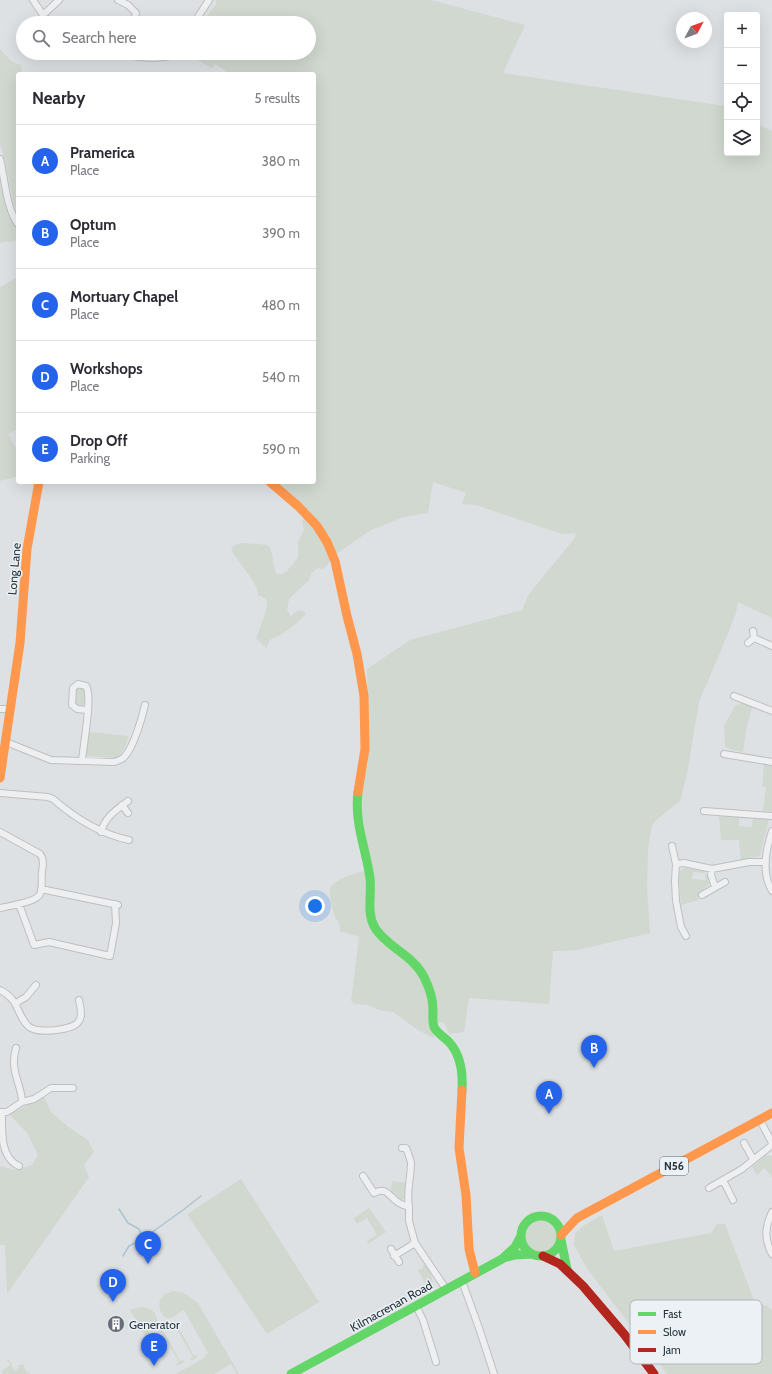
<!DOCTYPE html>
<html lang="en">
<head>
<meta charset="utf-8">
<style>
  body { margin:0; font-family:Cabin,sans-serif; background:#f2f2f3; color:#2b2b33 }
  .controls { position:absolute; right:12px; top:12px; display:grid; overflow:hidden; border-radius:4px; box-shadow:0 4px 16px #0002 }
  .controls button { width:36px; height:36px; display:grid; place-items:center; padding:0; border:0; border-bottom:1px solid #e1e1e2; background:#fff; color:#2b2b33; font:20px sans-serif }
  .compass { position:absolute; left:676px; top:12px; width:36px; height:36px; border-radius:50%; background:#fff; box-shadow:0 4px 16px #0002; rotate:49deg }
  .you { position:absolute; left:315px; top:906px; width:14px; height:14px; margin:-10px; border:3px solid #fff; border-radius:50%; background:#1a73e8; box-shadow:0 0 0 6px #1a73e833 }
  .badge { display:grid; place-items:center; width:26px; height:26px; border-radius:50%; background:#2563eb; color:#fff; font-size:13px; font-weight:700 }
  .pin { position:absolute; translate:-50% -33px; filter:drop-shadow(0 1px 2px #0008) }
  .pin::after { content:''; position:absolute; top:21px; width:14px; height:12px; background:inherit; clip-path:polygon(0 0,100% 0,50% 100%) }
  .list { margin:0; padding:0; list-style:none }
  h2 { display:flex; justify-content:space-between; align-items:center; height:52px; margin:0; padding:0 16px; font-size:17px }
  h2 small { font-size:13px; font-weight:400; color:#7c7c81 }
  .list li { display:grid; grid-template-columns:26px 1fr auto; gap:12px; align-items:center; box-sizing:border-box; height:72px; padding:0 16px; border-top:1px solid #e1e1e2 }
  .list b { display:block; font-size:15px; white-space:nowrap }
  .list p { margin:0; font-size:13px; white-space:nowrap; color:#7c7c81 }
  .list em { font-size:13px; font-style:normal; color:#7c7c81 }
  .icon { flex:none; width:22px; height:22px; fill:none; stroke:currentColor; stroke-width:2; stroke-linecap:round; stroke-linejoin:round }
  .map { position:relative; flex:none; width:772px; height:1374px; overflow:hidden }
  .search { position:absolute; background:#fff; box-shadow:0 4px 16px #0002; left:16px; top:16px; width:300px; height:44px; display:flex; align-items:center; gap:10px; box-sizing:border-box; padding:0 14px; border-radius:22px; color:#7c7c81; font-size:15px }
  .panel { position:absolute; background:#fff; box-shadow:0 4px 16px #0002; left:16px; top:72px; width:300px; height:412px; border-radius:4px }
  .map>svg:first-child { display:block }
</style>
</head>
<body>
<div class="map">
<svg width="772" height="1374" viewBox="0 0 772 1374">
  <rect width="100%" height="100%" fill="#dee1e4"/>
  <!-- green -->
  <path fill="#d0d8cf" d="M216,0H431L525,25L503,73L725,106L727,107V153H757V124L772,131V618L738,602L736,613L727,636L699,702L687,774L680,801L656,820L652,826L648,849L647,888L650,933L578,950L553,951L549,1004L469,998L464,1032L449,1034L444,1022L437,1023L436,1034L433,1038L418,1030L393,1012L379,1010L368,1005L355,1004L351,1001L359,937L340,931C340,920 335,920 333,911C332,908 329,893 330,889C333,879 359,872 368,870V851L360,798L368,763L367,669L410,640L522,610L529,594L574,539L576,533L562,534L476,505L462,504L466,493L433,482L428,513L404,517L371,530L336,554L329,536L298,500L277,482H314V74H226L227,72L215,64L212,68L185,54L186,53H309V23H202L216,4Z
    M0,49C7,56 11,63 21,65L22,74H18V214L14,205L5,161L0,145Z
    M0,176L4,197L11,218L18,230V240L0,243Z
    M18,277V429L8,434L18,452V476L0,481V287Z
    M306,518L320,534L331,561L323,569L318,568L311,573L310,579L289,599L287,610L291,616L298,610L303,611L306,614L298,622L282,634L271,639L266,648L256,638L264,617L267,607L266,599L258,595C259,583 237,562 231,549L234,545L244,543L268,545C275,553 271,565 277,574H282L287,571L298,558V541L304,530L302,521Z
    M81,687L83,688C87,693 86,702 82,706L77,707C72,700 71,689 81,687Z
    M742,703L752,707L746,731L743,752L733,750L725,747L724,726L735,706Z
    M89,732L129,736C126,744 124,753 115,758L87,756L85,752Z
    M764,765L772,766V812L763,811L766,787H762Z
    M722,815L750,816V819L739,818V826L752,827L753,817L769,819L760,856L741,860L739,840H721L719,816Z
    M685,868L704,871L705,873H704L693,872L692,879L706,880L705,875L707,874L709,884L699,893L698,900L681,905L679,876L680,871Z
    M44,1097L51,1112L70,1128L88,1140L94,1152L84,1165L89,1177L7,1294L5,1245H0V1166L16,1170L32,1165L38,1155L27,1133L9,1114Z
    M766,1155L772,1156V1177L764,1168L757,1175L752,1167Z
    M241,1179L319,1302L267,1334L187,1214Z
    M392,1181L406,1183L405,1198L403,1199L402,1200L391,1190Z
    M369,1208L386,1232L368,1244L367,1241L377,1235L367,1218L357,1224L354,1218Z
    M602,1215L614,1251L711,1233L717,1224H725L755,1303L767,1306L772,1310V1374H667L586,1267L574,1245L575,1233L583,1226Z
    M525 1237a17 17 0 1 1 34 0a17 17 0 1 1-34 0Z
    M426,1264L431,1274L433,1282L428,1289L418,1270L423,1268V1265Z
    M173,1291L180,1292L187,1295L198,1303L239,1374H237L231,1364L214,1374H176L206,1357L205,1355L208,1353L184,1310C175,1315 167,1325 161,1312C159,1307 159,1304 160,1299L165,1294Z
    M140,1307C150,1306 159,1314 157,1324L149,1331V1337L147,1339L130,1310Z
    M177,1321L180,1322L177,1325L194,1356L198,1354L197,1357L193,1360L189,1359L193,1357L175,1326L171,1327L172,1324Z
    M163,1328L166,1329L163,1331L180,1361L184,1360L183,1363L179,1365H175L179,1362L161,1332L158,1334L159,1330Z
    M9,1359L14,1371L19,1368L18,1366L23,1364L26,1371L31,1374H3L1,1371L10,1365L7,1360Z"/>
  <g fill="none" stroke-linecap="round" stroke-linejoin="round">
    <!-- stream -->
    <path stroke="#acc4cf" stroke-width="1.5" d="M119,1209L128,1223L139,1229L142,1237
      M123,1256L129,1246L139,1241L142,1237L151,1233L183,1210L201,1196"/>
    <!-- street casing -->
    <g stroke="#bdbfc2" stroke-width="8">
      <path id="street" d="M33,0L43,15L59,0
        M118,0L128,5L136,13L133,23
        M43,15L51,23
        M194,23L209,0
        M114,53C128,56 166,62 177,53
        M0,159C5,178 6,208 18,224
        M753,631L754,638L772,646
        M748,643L754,638
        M734,696L772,711
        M0,709H10
        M6,742L51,760L114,762C118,761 122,760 125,756C134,746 142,718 145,705
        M724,754L772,762
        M82,761C83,746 93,696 86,686L78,684L73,688L72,705L77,709L87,710
        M0,793L48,797L53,799C76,819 100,834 129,840
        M122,805L128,813
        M704,811L772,816
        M772,831C766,850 761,872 772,891
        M0,832L40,854C44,859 43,865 42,872C41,878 43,888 40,894C37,902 9,906 0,908
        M101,832C105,817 116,810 128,801
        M672,846L676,864L675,881L676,901L681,927L686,936
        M676,864L684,863L712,869L749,862H766
        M712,869L711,875L715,887
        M41,889L118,905
        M702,895L725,882
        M19,904L34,945L49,942L110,956L116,923L115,904
        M0,990C20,1000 16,1014 28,1026C35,1034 74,1031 79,1021C83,1015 80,1006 79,1000
        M16,1003L26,997L36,985
        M22,1102L34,1099L51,1088H73
        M0,1112H7L22,1102C22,1088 13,1075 14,1061C14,1056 15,1052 16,1048
        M2,1112C2,1131 0,1158 19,1166
        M760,1120L772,1143
        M744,1143L753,1159
        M402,1148H406C408,1153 410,1158 411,1163C411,1178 406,1192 409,1207
        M363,1176L374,1193C387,1186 389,1197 399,1203C402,1205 406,1206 409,1207V1221L415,1243L446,1289
        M723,1180L733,1200
        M709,1188L742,1169L772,1145
        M772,1212C765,1227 764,1239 772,1254
        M391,1249L399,1262
        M394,1256L415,1243
        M462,1281L479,1328L494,1374
        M416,1306L423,1320L436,1362"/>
    </g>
    <!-- street -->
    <use href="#street" stroke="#eeeff1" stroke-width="6"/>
    <!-- fast -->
    <path stroke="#63d668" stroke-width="9" d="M358,792C354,822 366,849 370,878C372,895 366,913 375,928C388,948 413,955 424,977C429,987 433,998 433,1009C433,1015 432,1021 434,1027C437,1033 444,1037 449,1042C461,1055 463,1073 462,1090
      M521 1236a20 20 0 1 1 40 0a20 20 0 1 1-40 0Z
      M561,1240L567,1269
      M503,1258L515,1255L532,1254
      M291,1374L502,1259L515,1247L521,1236"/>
    <!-- slow -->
    <path stroke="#ff974d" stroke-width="9" d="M270,482L298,506L317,526L327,542L335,561L347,616L357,654L364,696L365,749L358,792
      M0,778L20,643L27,549L39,482
      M462,1090L459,1148L466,1195L469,1249L475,1273
      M561,1235L577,1218L772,1113"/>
    <!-- jam -->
    <path stroke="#b3261e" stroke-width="9" d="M543,1256L560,1264L583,1286L624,1334L654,1374"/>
  </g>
  <!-- icons -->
  <defs>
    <g id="building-disc" transform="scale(0.9)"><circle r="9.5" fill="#666f77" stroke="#ebf1f4"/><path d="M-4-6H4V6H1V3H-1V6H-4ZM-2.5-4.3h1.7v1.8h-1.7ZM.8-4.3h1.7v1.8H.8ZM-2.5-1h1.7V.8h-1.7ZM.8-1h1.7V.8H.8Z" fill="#fff"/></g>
  </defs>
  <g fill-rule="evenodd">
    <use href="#building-disc" x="116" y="1324"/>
  </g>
  <g text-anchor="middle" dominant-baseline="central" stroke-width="3" stroke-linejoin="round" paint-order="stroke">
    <!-- shield labels -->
    <rect fill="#ebf1f4" stroke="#616b73" stroke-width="1" x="660" y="1157" width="28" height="18" rx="3"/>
    <g font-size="11" font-weight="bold" fill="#26323c">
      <text x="674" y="1166">N56</text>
    </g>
    <!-- street labels -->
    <g font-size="12" fill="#26323c" stroke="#ebf1f4">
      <text transform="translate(14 569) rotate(-85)">Long Lane</text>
      <text transform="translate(391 1306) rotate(-29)">Kilmacrenan Road</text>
    </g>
    <!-- poi labels -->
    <g font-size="12" fill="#26323c" stroke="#ebf1f4" text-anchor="start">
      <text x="129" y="1324">Generator</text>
    </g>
  </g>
  <!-- legend -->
  <rect x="630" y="1300" width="132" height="64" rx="6" fill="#ebf1f4" stroke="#b0b8bd" stroke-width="1"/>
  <rect x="638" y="1312" width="18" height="4" fill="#63d668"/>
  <rect x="638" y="1330" width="18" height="4" fill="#ff974d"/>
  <rect x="638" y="1348" width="18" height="4" fill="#b3261e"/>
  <g font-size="11" fill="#26323c">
    <text x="663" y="1318">Fast</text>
    <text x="663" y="1336">Slow</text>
    <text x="663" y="1354">Jam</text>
  </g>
</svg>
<div class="controls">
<button>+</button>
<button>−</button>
<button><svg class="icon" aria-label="locate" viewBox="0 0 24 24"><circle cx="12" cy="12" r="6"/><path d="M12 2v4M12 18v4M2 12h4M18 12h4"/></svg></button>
<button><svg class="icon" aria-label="layers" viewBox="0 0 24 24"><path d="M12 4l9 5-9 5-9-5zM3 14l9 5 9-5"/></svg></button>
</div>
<svg class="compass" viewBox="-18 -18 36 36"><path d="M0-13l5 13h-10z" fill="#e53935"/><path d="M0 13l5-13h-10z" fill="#7c7c81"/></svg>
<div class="you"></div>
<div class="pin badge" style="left:549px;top:1114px">A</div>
<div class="pin badge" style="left:594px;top:1068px">B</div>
<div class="pin badge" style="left:148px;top:1264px">C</div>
<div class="pin badge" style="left:113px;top:1302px">D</div>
<div class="pin badge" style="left:154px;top:1366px">E</div>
<div class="search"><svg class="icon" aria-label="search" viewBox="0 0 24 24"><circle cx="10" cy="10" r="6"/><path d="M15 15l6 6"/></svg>Search here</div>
<section class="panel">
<h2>Nearby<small>5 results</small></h2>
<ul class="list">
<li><span class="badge">A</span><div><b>Pramerica</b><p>Place</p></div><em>380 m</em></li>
<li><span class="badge">B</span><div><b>Optum</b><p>Place</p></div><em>390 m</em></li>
<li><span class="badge">C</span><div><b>Mortuary Chapel</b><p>Place</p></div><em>480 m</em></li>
<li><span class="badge">D</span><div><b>Workshops</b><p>Place</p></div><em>540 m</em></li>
<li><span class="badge">E</span><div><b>Drop Off</b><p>Parking</p></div><em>590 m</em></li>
</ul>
</section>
</div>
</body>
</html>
